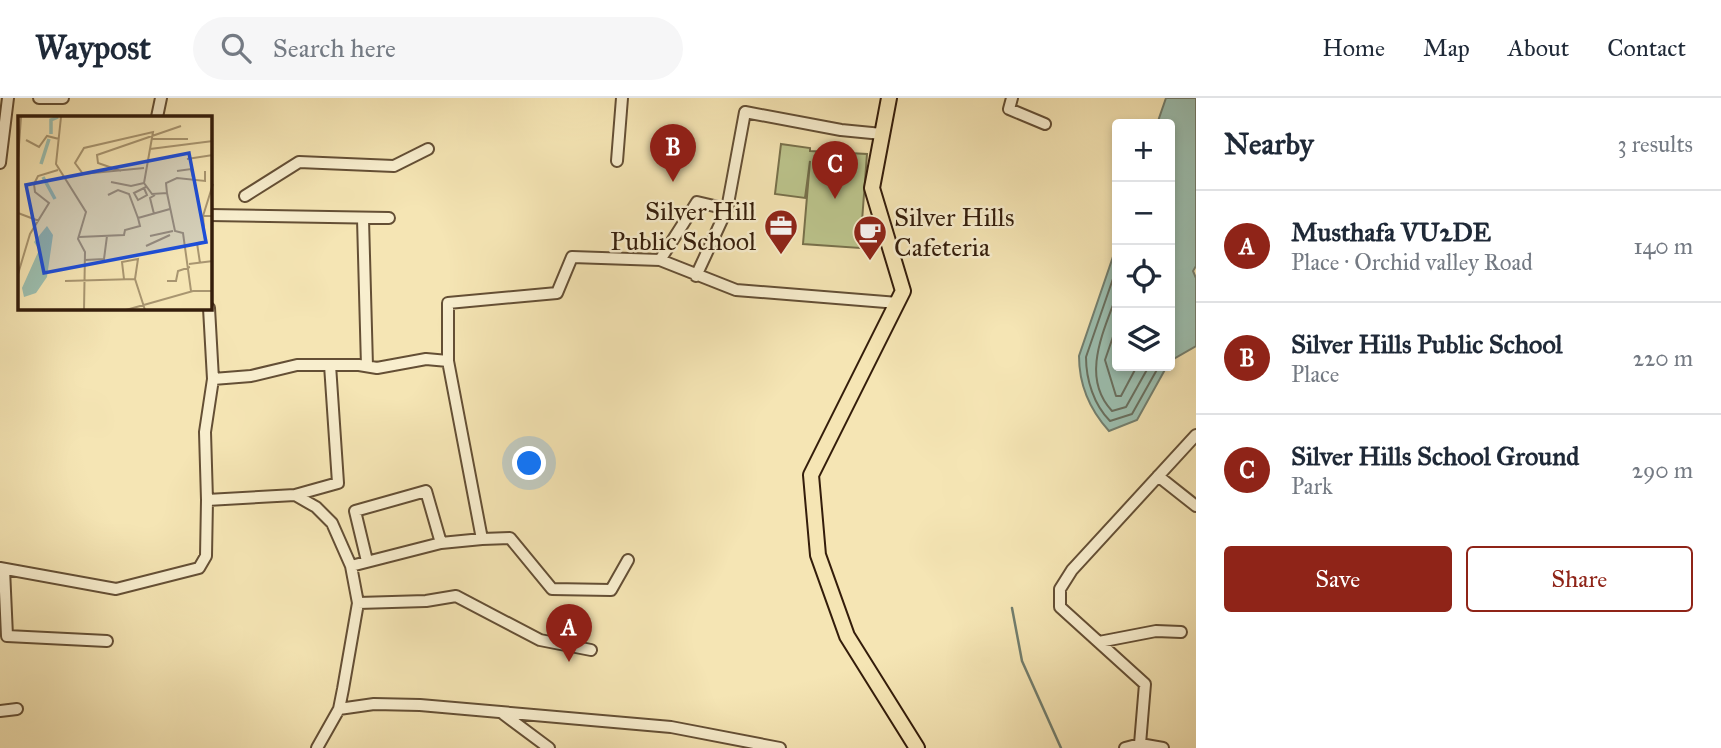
<!DOCTYPE html>
<html lang="en">
<head>
<meta charset="utf-8">
<style>
  body { margin:0; font-family:"IM FELL Great Primer",serif; background:#f6f6f7; color:#1f2937 }
  .controls { position:absolute; right:21px; top:21px; display:grid; overflow:hidden; border-radius:7px; box-shadow:0 4px 10px #0003 }
  .controls button { width:63px; height:63px; display:grid; place-items:center; padding:0; border:0; border-bottom:2px solid #e0e1e3; background:#fff; color:#1f2937; font:35px sans-serif }
  .you { position:absolute; left:530px; top:366px; width:24px; height:24px; margin:-18px; border:5px solid #fff; border-radius:50%; background:#1a73e8; box-shadow:0 0 0 10px #1a73e833 }
  .badge { display:grid; place-items:center; width:46px; height:46px; border-radius:50%; background:#8f2418; color:#fff; font-size:23px; font-weight:700 }
  .pin { position:absolute; translate:-50% -58px; filter:drop-shadow(0 2px 4px #0008) }
  .pin::after { content:''; position:absolute; top:37px; width:24px; height:21px; background:inherit; clip-path:polygon(0 0,100% 0,50% 100%) }
  .list { margin:0; padding:0; list-style:none }
  h2 { display:flex; justify-content:space-between; align-items:center; height:91px; margin:0; padding:0 28px; font-size:30px }
  h2 small { font-size:23px; font-weight:400; color:#747a83 }
  .list li { display:grid; grid-template-columns:46px 1fr auto; gap:21px; align-items:center; box-sizing:border-box; height:112px; padding:0 28px; border-top:2px solid #e0e1e3 }
  .list b { display:block; font-size:26px; white-space:nowrap }
  .list p { margin:0; font-size:23px; white-space:nowrap; color:#747a83 }
  .list em { font-size:23px; font-style:normal; color:#747a83 }
  .actions { display:flex; gap:14px; padding:21px 28px }
  .actions a { flex:1; padding:16px 0; border:2px solid #8f2418; border-radius:7px; text-align:center; font-size:24px; color:#8f2418 }
  .actions .main { background:#8f2418; color:#fff }
  .icon { flex:none; width:38px; height:38px; fill:none; stroke:currentColor; stroke-width:2; stroke-linecap:round; stroke-linejoin:round }
  .map { position:relative; flex:none; width:1196px; height:650px; overflow:hidden }
  header { display:flex; align-items:center; gap:42px; box-sizing:border-box; height:98px; padding:0 35px; background:#fff; border-bottom:2px solid #e0e1e3 }
  header strong { font-size:33px }
  nav { display:flex; gap:38px; margin-inline-start:auto; font-size:24px }
  .search { width:490px; height:63px; background:#f6f6f7; display:flex; align-items:center; gap:18px; box-sizing:border-box; padding:0 24px; border-radius:38px; color:#747a83; font-size:26px }
  main { display:flex }
  aside { flex:1; background:#fff }
  .map>svg:first-child { display:block }
</style>
</head>
<body>
<header>
<strong>Waypost</strong>
<div class="search"><svg class="icon" aria-label="search" viewBox="0 0 24 24"><circle cx="10" cy="10" r="6"/><path d="M15 15l6 6"/></svg>Search here</div>
<nav><a>Home</a><a>Map</a><a>About</a><a>Contact</a></nav>
</header>
<main>
<div class="map">
<svg width="1196" height="650" viewBox="0 0 1196 650">
  <rect width="100%" height="100%" fill="#f5e5b4"/>
  <filter id="stains"><feTurbulence type="fractalNoise" baseFrequency=".00286" numOctaves="4"/><feColorMatrix values="0 0 0 0 .2 0 0 0 0 .09 0 0 0 0 .02 0 0 0 .5 -.17"/></filter>
  <radialGradient id="worn" r=".72"><stop offset=".6" stop-color="#630" stop-opacity="0"/><stop offset="1" stop-color="#630" stop-opacity=".3"/></radialGradient>
  <!-- green -->
  <path fill="#bcc58d" stroke="#78714c" stroke-width="2" d="M781,46L810,50V53L867,56L860,150L803,146L810,63L805,100L775,96Z"/>
  <!-- water -->
  <path fill="#9cbfb0" stroke="#727e6e" stroke-width="2" d="M1166,0H1196V168L1193,173L1196,180V248L1170,263V26H1157Z
    M1117,147V268H1167L1137,322L1109,333C1090,312 1079,287 1079,258Z"/>
  <g fill="none" stroke-linecap="round" stroke-linejoin="round">
    <!-- shore -->
    <path stroke="#686e5e" stroke-width="2" d="M1117,169L1086,259C1086,282 1094,307 1110,323L1132,316L1159,268
      M1117,196C1104,233 1080,279 1112,313L1126,309L1149,268
      M1117,227L1105,262L1116,298H1121L1137,268"/>
    <!-- stream -->
    <path stroke="#727e6e" stroke-width="2.5" d="M1012,510L1022,563L1061,650"/>
    <!-- minor casing -->
    <g stroke="#644f35" stroke-width="14">
      <path id="minor" d="M39,0H63
        M1012,0L1009,11L1045,26
        M157,19L161,0
        M617,63L622,0
        M0,65L8,0
        M245,98L299,64L394,68L428,51
        M210,117L389,120
        M363,121L367,268
        M660,162L697,104L727,111
        M696,178L727,111L745,14L841,32L882,36
        M209,210L213,281L205,334L207,402L295,397L316,409L332,425L351,468L358,505L343,591L339,611L317,650
        M448,263L482,441L510,440L552,491L611,492L628,462
        M213,281L251,278L297,267H359L377,270L426,261L448,263V205L557,195L572,159L660,162L736,192L898,205
        M1158,378L1196,408
        M295,397L338,385L330,267
        M441,445L482,441
        M351,468L441,445L426,393L355,413L367,463
        M0,470L116,491L199,470L206,458L207,402
        M4,471L7,538L107,543
        M358,505L426,503L456,498L540,542L591,552
        M1099,544L1156,533L1181,534
        M339,611L374,606L420,607L671,629L780,650
        M0,613L17,611
        M502,615L549,650
        M1140,646L1163,650
        M1125,650L1140,646L1145,586L1060,509V491L1072,472L1196,337"/>
    </g>
    <!-- major casing -->
    <g stroke="#341d0b" stroke-width="18">
      <path id="major" d="M889,0L872,90L903,193L811,377L818,457L847,538L917,650"/>
    </g>
    <!-- minor -->
    <use href="#minor" stroke="#f8eece" stroke-width="10"/>
    <!-- major -->
    <use href="#major" stroke="#f5e5b4" stroke-width="14"/>
  </g>
  <!-- icons -->
  <defs>
    <g id="office-pin" transform="scale(1.75)"><path d="M0 17L-7.5 6A9.5 9.5 0 1 1 7.5 6Z" fill="#8f2418" stroke="#f8eece"/><path d="M-6-3h4V-5.5h4V-3h4V5H-6ZM-1-4.5V-3h2v-1.5ZM-6 0V1H6V0Z" fill="#fff"/></g>
    <g id="cafe-pin" transform="scale(1.75)"><path d="M0 17L-7.5 6A9.5 9.5 0 1 1 7.5 6Z" fill="#8f2418" stroke="#f8eece"/><path d="M-5.5-4.5H6V0H3Q3 3.5 0 3.5H-2.5Q-5.5 3.5-5.5 0ZM3-3.2v2h1.7v-2ZM-6 4.5H4V6H-6Z" fill="#fff"/></g>
  </defs>
  <g fill-rule="evenodd">
    <use href="#office-pin" x="781" y="128"/>
    <use href="#cafe-pin" x="870" y="134"/>
  </g>
  <g text-anchor="middle" dominant-baseline="central" stroke-width="5" stroke-linejoin="round" paint-order="stroke">
    <!-- poi labels -->
    <g font-size="26" fill="#341d0b" stroke="#f8eece" text-anchor="end">
      <text x="756" y="113">Silver Hill<tspan x="756" dy="30">Public School</tspan></text>
      <text x="894" y="119" text-anchor="start">Silver Hills<tspan x="894" dy="30">Cafeteria</tspan></text>
    </g>
  </g>
  <!-- overview -->
  <g transform="translate(18 18)">
    <rect width="194" height="194" fill="#f5e5b4"/>
    <path d="M29,110L35,119L29,161L18,177L6,181L4,172L21,134L16,126Z" fill="#9cbfb0"/>
    <path fill="none" stroke="#9cbfb0" stroke-width="3.5" d="M33,18V4L40,1M23,48L31,23M25,61L37,83"/>
    <path fill="none" stroke="#a89570" stroke-width="2" d="M43,1L38,48L68,96L60,123L67,136L66,194M134,23H170M8,24L21,31L29,20L41,23M132,33L195,25M0,43L3,1M169,43L195,39M126,52L65,58L57,47L66,32L135,16L126,67L134,78L149,77L157,115L165,117L173,175M103,55L80,47L79,39L163,10M159,55L173,53L175,62M93,66L113,70L126,67M126,72L129,79L120,84L116,77L128,71M149,77L148,67L159,62L187,65V55M90,79L100,74L111,78L120,102M0,97L21,105M136,98L132,82L137,79M185,100L195,68M132,120L155,115M61,121L106,119L107,114L122,110L120,102L152,93M128,130L152,119M67,144L86,143L89,120M182,147L179,127L187,126L185,100H195M171,148L195,145M0,158L12,118L31,87L17,76L16,68L20,60L40,54M106,163L104,146L120,143L117,163M47,165L117,163L127,194M149,165H158L160,155L172,151M108,194L175,175H195"/>
    <path fill="#1d4ed8" fill-opacity="0.15" stroke="#1d4ed8" stroke-width="3.5" d="M171,37L188,126L26,157L8,69Z"/>
    <rect width="194" height="194" fill="none" stroke="#341d0b" stroke-width="3.5"/>
  </g>
  <rect width="100%" height="100%" filter="url(#stains)"/>
  <rect width="100%" height="100%" fill="url(#worn)"/>
</svg>
<div class="controls">
<button>+</button>
<button>−</button>
<button><svg class="icon" aria-label="locate" viewBox="0 0 24 24"><circle cx="12" cy="12" r="6"/><path d="M12 2v4M12 18v4M2 12h4M18 12h4"/></svg></button>
<button><svg class="icon" aria-label="layers" viewBox="0 0 24 24"><path d="M12 4l9 5-9 5-9-5zM3 14l9 5 9-5"/></svg></button>
</div>
<div class="you"></div>
<div class="pin badge" style="left:569px;top:564px">A</div>
<div class="pin badge" style="left:673px;top:84px">B</div>
<div class="pin badge" style="left:835px;top:101px">C</div>
</div>
<aside>
<h2>Nearby<small>3 results</small></h2>
<ul class="list">
<li><span class="badge">A</span><div><b>Musthafa VU2DE</b><p>Place · Orchid valley Road</p></div><em>140 m</em></li>
<li><span class="badge">B</span><div><b>Silver Hills Public School</b><p>Place</p></div><em>220 m</em></li>
<li><span class="badge">C</span><div><b>Silver Hills School Ground</b><p>Park</p></div><em>290 m</em></li>
</ul>
<div class="actions"><a class="main">Save</a><a>Share</a></div>
</aside>
</main>
</body>
</html>
